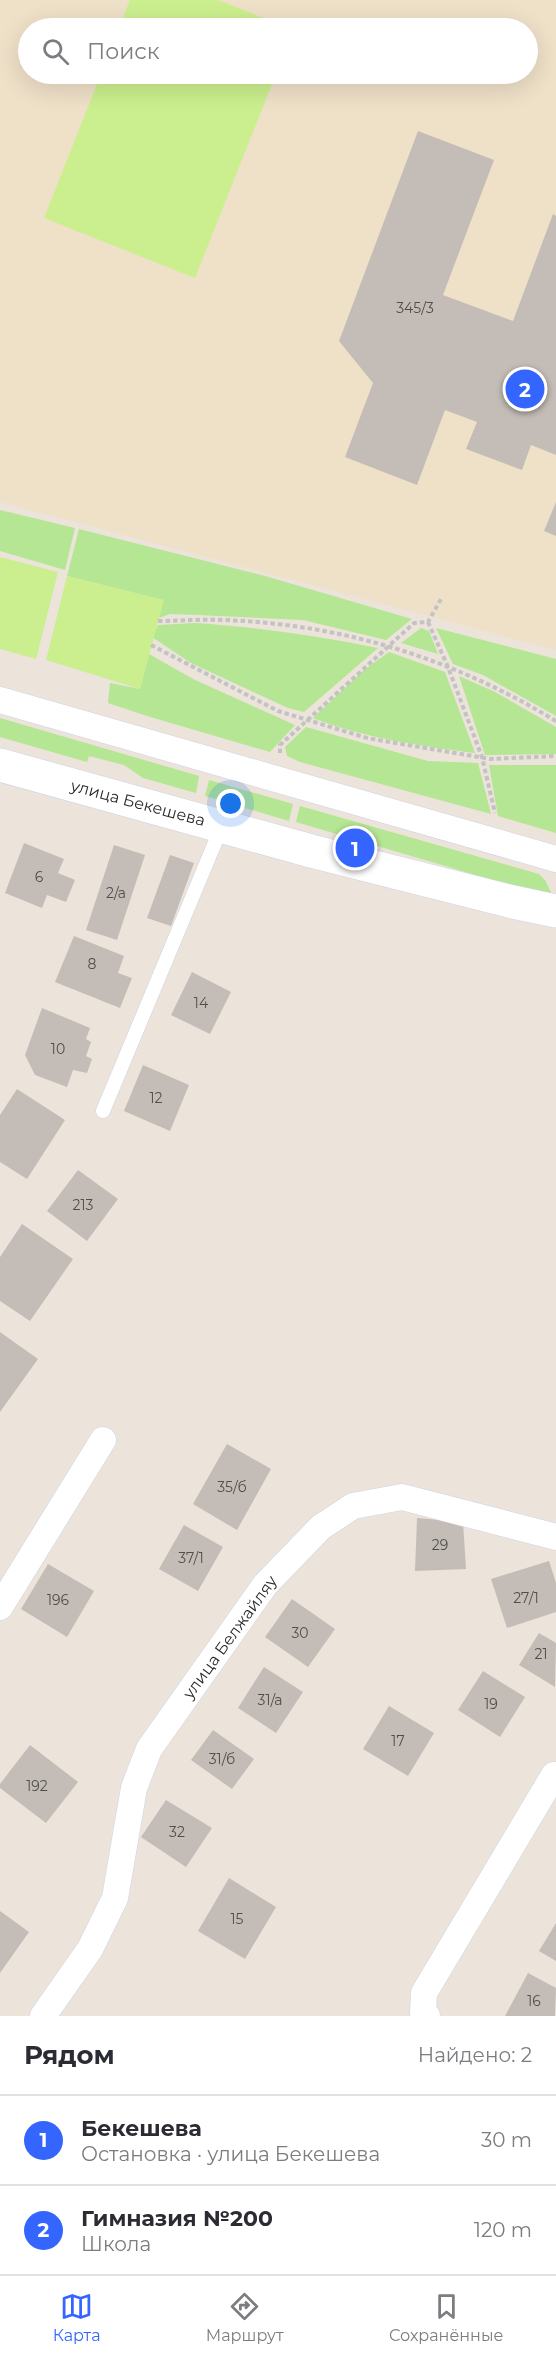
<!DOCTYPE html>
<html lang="ru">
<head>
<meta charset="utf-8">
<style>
  body { margin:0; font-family:Montserrat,sans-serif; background:#f2f2f3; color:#2b2b33 }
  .you { position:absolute; left:231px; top:804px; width:21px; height:21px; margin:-15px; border:4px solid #fff; border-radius:50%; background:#1a73e8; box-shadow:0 0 0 9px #1a73e833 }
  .badge { display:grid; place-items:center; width:39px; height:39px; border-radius:50%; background:#3466ff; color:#fff; font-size:20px; font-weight:700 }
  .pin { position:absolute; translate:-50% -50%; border:3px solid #fff; box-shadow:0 2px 6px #0006 }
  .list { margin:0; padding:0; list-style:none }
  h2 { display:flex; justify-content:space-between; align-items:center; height:78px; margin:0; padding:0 24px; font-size:26px }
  h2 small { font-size:20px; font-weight:400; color:#7c7c81 }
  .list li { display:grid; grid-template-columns:39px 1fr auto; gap:18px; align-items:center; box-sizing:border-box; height:90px; padding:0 24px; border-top:2px solid #e1e1e2 }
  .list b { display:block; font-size:22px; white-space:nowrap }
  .list p { margin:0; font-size:20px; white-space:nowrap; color:#7c7c81 }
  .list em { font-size:20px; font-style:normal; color:#7c7c81 }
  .icon { flex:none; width:33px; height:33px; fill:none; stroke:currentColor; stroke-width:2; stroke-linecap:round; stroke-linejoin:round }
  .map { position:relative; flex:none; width:556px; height:2016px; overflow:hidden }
  .search { position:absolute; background:#fff; box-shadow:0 6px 24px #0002; left:18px; right:18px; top:18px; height:66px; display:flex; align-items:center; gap:15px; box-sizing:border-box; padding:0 21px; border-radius:33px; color:#7c7c81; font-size:22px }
  .sheet { height:258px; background:#fff }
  nav { display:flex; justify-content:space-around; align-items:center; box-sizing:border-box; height:84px; border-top:2px solid #e1e1e2; background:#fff; font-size:16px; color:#7c7c81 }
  nav a { display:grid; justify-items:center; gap:3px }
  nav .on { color:#3466ff }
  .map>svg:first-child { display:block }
</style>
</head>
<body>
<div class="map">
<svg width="556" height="2016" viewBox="0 0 556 2016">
  <rect width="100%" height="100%" fill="#ece3da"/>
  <!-- education -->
  <path fill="#efe0c8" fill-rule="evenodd" d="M0,0H556V650L0,502ZM28,28H528V74H28Z"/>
  <!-- green -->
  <path fill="#b4e693" d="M0,510L75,528L65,570L0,551Z
    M79,529L265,576L412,619L386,640L303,620L198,615L170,614L159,618L163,600L67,576Z
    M195,623C257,627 317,636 378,648L304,712L288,708L191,663L152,637L158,625Z
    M421,628L429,631L438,654L401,643Z
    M436,628L556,659V716L483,675L453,664Z
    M389,652L445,672L475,753C421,746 364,738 313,718L364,670Z
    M149,654L193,679L295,725L270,752L147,716L108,703L110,683L140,689Z
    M459,676L495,692L556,727V754L485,755Z
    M0,718L199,776L196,793L143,778L124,765L89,756L87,762L0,737Z
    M306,727L428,761L478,763L491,814L300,762L287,756L285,747Z
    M489,765H556V833L498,816Z
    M209,780L293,804L289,821L205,796Z
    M300,806L539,874L545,880L552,894L503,883L296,822Z"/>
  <!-- pitch -->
  <path fill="#cbef8e" d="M130,0H218L289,28H119Z
    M101,74H276L195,278L44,218Z
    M0,557L58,572L36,659L0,649Z
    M67,576L164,600L140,689L46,660Z"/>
  <!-- building -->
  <path fill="#c4bdb7" d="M418,131L494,160L443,295L513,321L553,214L556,216V455L531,445L522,470L466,449L477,422L445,410L417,485L345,457L373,383L339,341Z
    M556,502V536L544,531Z
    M24,843L64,859L58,873L75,880L66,902L47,895L42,908L5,893Z
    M114,845L145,855L117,940L86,930Z
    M170,855L194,863L171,926L147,918Z
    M74,936L124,956L118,973L132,978L120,1008L55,982Z
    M192,972L231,992L210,1034L171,1015Z
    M42,1008L90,1028L86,1039L91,1042L86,1056L92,1059L87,1073L73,1070L67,1087L35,1075L25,1055Z
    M143,1065L189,1085L170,1131L124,1111Z
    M17,1089L65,1120L27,1179L0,1162V1115Z
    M78,1170L118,1199L87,1241L47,1211Z
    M22,1224L73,1259L30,1321L0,1301V1257Z
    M0,1332L38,1359L0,1412Z
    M227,1444L271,1469L237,1530L193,1504Z
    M417,1518L463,1522L466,1569L415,1571Z
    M184,1525L223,1547L198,1591L159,1569Z
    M549,1561L556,1583V1612L507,1628L491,1579Z
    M48,1564L94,1591L67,1637L21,1609Z
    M292,1599L335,1629L308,1667L265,1637Z
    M539,1633L556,1643L555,1687L519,1665Z
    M264,1667L303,1692L276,1733L238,1708Z
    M483,1671L525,1697L500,1737L458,1710Z
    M389,1706L434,1733L408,1776L363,1749Z
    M213,1730L254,1759L232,1789L191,1760Z
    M30,1745L78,1782L46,1823L0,1788V1784Z
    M166,1800L212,1828L186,1867L141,1837Z
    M229,1878L276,1907L245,1959L198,1931Z
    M0,1911L29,1932L0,1973Z
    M556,1923V1961L539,1951Z
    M528,1973L556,1988L555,2016H505Z"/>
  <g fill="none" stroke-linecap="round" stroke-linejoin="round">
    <!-- lane casing -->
    <g stroke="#cfd4e3" stroke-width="15">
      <path id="lane" d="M103,1111L222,826"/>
    </g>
    <!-- street casing -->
    <g stroke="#cfd4e3" stroke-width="27">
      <path id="street" d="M0,700L556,859
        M0,1607L103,1440
        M43,2016L90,1949L115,1898L134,1788L149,1749L265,1585L321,1527L353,1506L402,1497L556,1537
        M427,2016L423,2012L424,1993L554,1775"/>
    </g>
    <!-- secondary casing -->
    <g stroke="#cfd4e3" stroke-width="34">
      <path id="secondary" d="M0,765L311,851L513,902L556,911"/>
    </g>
    <!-- path -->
    <path stroke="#c3c3c3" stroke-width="4" stroke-dasharray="4.5 3" stroke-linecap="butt" d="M158,621C180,621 201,619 223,620C343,624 454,659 556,721
      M428,622L448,667L482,757L495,813
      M151,645L278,711L367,738L490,759L556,756
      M280,753V745L414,623L428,622L441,599"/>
    <!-- lane -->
    <use href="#lane" stroke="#fff" stroke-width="14"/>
    <!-- street -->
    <use href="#street" stroke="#fff" stroke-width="26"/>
    <!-- secondary -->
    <use href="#secondary" stroke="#fff" stroke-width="33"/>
  </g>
  <g text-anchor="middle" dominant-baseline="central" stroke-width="5" stroke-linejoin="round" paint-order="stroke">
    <!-- number labels -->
    <g font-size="14" fill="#504e4c">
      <text x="415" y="308">345/3</text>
      <text x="39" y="877">6</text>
      <text x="116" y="893">2/а</text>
      <text x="92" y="964">8</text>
      <text x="201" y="1003">14</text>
      <text x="58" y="1049">10</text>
      <text x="156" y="1098">12</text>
      <text x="83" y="1205">213</text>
      <text x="232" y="1487">35/б</text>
      <text x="440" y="1545">29</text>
      <text x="191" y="1558">37/1</text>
      <text x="526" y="1598">27/1</text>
      <text x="58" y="1600">196</text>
      <text x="300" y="1633">30</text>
      <text x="541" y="1654">21</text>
      <text x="270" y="1700">31/а</text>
      <text x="491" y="1704">19</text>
      <text x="398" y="1741">17</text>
      <text x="222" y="1759">31/б</text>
      <text x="37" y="1786">192</text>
      <text x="177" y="1832">32</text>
      <text x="237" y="1919">15</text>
      <text x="534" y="2001">16</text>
    </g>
    <!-- street labels -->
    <g font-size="16" fill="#292929" stroke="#fff">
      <text transform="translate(138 803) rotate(15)">улица Бекешева</text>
      <text transform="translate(230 1637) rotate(-54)">улица Белжайляу</text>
    </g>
  </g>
</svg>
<div class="you"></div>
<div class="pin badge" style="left:355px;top:848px">1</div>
<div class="pin badge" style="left:525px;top:389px">2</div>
<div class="search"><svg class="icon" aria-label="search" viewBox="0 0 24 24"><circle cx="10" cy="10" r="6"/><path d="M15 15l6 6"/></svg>Поиск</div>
</div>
<section class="sheet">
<h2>Рядом<small>Найдено: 2</small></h2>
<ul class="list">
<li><span class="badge">1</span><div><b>Бекешева</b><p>Остановка · улица Бекешева</p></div><em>30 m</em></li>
<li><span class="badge">2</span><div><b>Гимназия №200</b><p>Школа</p></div><em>120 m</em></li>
</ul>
</section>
<nav>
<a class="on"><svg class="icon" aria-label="map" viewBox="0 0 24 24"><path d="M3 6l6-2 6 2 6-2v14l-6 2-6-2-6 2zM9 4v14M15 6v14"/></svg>Карта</a>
<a><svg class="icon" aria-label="directions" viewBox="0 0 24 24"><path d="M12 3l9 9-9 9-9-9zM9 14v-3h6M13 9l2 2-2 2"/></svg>Маршрут</a>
<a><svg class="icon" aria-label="saved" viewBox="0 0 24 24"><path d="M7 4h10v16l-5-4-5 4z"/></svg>Сохранённые</a>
</nav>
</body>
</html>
